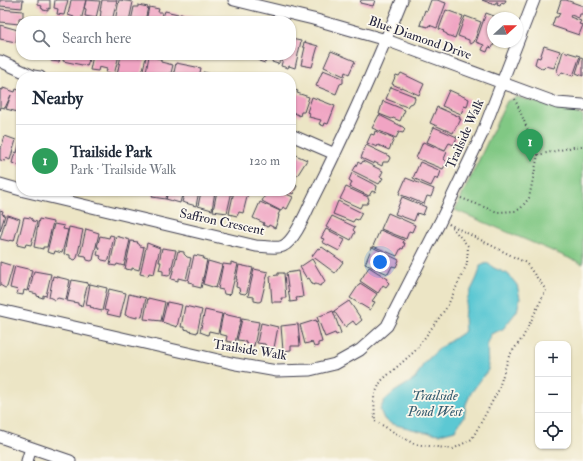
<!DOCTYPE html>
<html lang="en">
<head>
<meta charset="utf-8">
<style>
  body { margin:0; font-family:"IM FELL Double Pica",serif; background:#f6f6f7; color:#1f2937 }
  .controls { position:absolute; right:12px; bottom:12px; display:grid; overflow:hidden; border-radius:8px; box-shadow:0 1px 3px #0004 }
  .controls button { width:36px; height:36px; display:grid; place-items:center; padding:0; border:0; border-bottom:1px solid #e0e1e3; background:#fff; color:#1f2937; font:20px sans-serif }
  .compass { position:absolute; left:487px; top:12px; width:36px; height:36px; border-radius:50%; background:#fff; box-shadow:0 1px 3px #0004; rotate:69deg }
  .you { position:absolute; left:380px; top:262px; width:14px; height:14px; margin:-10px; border:3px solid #fff; border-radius:50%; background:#1a73e8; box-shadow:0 0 0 6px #1a73e833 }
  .badge { display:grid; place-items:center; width:26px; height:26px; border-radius:50%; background:#0f766e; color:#fff; font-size:13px; font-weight:700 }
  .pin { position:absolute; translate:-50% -33px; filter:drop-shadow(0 1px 2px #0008) }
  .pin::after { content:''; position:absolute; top:21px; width:14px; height:12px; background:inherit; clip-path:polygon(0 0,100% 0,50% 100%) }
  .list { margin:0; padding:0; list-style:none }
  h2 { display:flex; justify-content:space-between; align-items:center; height:52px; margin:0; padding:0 16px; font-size:17px }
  h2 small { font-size:13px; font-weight:400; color:#747a83 }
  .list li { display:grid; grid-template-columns:26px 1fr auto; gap:12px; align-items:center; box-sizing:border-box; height:72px; padding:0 16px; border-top:1px solid #e0e1e3 }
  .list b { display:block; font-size:15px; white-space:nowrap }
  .list p { margin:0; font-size:13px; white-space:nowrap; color:#747a83 }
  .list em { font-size:13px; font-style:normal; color:#747a83 }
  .icon { flex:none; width:22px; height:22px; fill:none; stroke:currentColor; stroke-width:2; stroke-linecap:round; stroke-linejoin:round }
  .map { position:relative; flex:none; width:583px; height:461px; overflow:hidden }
  .search { position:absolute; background:#fff; box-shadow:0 1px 3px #0004; left:16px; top:16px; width:280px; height:44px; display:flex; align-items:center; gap:10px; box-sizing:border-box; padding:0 14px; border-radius:16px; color:#747a83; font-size:15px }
  .panel { position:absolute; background:#fff; box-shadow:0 1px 3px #0004; left:16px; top:72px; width:280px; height:124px; border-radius:16px }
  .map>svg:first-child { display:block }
</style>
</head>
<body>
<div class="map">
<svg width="583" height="461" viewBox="0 0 583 461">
  <rect width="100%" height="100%" fill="#fbf7ec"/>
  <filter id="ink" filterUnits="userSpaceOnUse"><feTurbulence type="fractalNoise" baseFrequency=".025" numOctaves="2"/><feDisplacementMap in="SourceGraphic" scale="8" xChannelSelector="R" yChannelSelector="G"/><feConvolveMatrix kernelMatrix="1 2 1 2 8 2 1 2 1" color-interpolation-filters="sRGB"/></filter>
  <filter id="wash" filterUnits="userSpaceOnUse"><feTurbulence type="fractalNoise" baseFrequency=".012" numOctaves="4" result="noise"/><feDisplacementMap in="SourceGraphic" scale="16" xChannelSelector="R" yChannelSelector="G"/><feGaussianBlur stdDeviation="0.9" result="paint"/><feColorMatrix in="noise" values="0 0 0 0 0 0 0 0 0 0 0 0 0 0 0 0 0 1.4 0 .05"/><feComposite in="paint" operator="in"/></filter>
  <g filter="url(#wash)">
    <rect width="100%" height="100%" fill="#ece5c5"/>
    <!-- green -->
    <path fill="#81c884" stroke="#527560" d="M517,97L583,115V264L455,210L507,101Z"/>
    <!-- water -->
    <path fill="#5bc8d3" stroke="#3e7587" d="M487,263L494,268L508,274L517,285L520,298L517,311L503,329L491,334L487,343L488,370L471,393L466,404L464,417L455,430L440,434L424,432L392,424L384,419L380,410L384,401L394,392L415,379L424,363L441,347L465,331C463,316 465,303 471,290C475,282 479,275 480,266Z"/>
    <g id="blocks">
      <!-- building -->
      <path fill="#f0a4c3" d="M0,0H23L22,8L0,6Z
        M38,0H50V9L48,8V11L43,10V9L41,8L42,6L38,5Z
        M55,0H68L64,15L57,14L58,9L54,8Z
        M71,0H86L81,21L74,19V17L68,15Z
        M86,0L100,1L96,18L85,16L86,9L84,8Z
        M102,0H117L112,21H103V20L100,19L101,11H100Z
        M119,0L133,2L129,21H115Z
        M361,0H375L373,6L360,3Z
        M431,0H437L446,3L437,28L429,25L428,27L420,25L425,10L427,11Z
        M482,0H506L504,4L501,3L500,6L497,5L498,2H496L495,5Z
        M561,0H566L583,6V14H580L579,18L571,15L570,17L581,21L579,24L583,25L579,35L552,26L555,17H558L560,13L557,12Z
        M138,5L148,7L145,21H131L134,7H138Z
        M149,7L159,9L158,12H162L161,21H146Z
        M0,9L23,11V17L19,18V24L0,22Z
        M446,10L463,16L455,38L447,35V34L443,32L444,31L439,29Z
        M165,11L178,14L176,21H164L165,18L163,17Z
        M486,13L499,18H493V42H495L492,48L489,47L487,52L482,50L484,45L476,42Z
        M180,14L194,16L193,21H178Z
        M465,16L481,22L474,42L471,44L469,43V40L458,36Z
        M0,25L18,30L16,42L0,39Z
        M291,39L301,41L295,68L289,66L288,68L281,66L284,55H291Z
        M304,42L318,46L312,67L301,65L305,47H303Z
        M544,46L560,51L554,68L546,66L543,69L535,64L537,57L540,58Z
        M331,51L355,61L349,74L345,72L344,76L324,67Z
        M563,51L580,56L573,76L562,72L560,75L558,74L557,71Z
        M49,55H61L59,62L51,61L52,56Z
        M64,55H90L87,66L63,61Z
        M93,55H119L114,75L106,73L107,69L99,67L98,71L90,70Z
        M121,55H134L139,57V55L146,57L142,74H140L139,77H133V74H126L125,77L117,75Z
        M252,55H267L265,63L259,61V59L252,58Z
        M269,55H282L281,60L278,64L272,62L273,58L269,57Z
        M149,56L161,59V62L173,65L170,77H145Z
        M581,57L583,58V76L576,73Z
        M176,63L201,68L199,77H173Z
        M323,70L343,78V83L340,84L336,94L316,86Z
        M203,72L215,75L216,73L230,77H202Z
        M401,73L424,84L419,95L401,87V88L392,84L396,75L399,76Z
        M391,87L414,96L415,99L413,103L409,104L407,107L386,99Z
        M3,88L15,92L16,89L21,91V102L18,112L6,109L11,95L5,108L1,107L0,110V89L3,90Z
        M291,89L298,91L297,93L309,97L304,112H301L300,116L291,111Z
        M449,90L469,99L467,107L464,106L461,114L442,106Z
        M312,97L335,106L328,124L325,123L324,126L319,124L321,120L309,117L310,113L307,112Z
        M383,101L405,110L400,121L393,118L392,119L379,114Z
        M437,107L460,117L459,119H461L458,125H457L453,133L430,123Z
        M379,115L403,127L405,129L403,133L399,132L396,138L372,128Z
        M434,127L457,137L454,145L449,143L445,150L427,142Z
        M375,131L394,139L389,150L378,145L377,147L367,143L371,134L374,135Z
        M5,136L16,140L10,160L6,158L5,161L0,160V148H1Z
        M20,141H21V166L12,163L15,152L17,153Z
        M423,142L447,152L444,159L447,162L443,169L416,158Z
        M366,145L389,156L390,158L388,162H383L382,166L374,162V164L361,158Z
        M291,153L307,160L297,176L291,173Z
        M363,161L383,171L380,177L383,178L379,184L353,171L358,162L361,164Z
        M420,162L441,171L438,180L435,178L431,186L413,178Z
        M352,173L377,186L376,191L374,192L372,191L369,196L350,187L352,182L349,180Z
        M291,174L296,176L292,183L297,186L293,194L287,191H291Z
        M406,178L434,189L431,197L427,196L424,204L399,194Z
        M346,187L368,197L369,200L367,204H362L360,208L340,199Z
        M153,191H168L166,199L152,197Z
        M168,191H183L180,203L166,199Z
        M186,191H199L196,206L182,202L185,192Z
        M202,191H215L212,210L198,206L201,192Z
        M217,191H232L227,213L213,211Z
        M234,191H242L248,193L243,213L239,212L237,216L229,214Z
        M267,191H280L293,197L287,209L283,207L281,211L262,201Z
        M402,197L426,207L423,215L417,213L414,221L395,214Z
        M338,201L362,213L358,220L355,219L353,222L333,214Z
        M260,202L280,211L278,215H279L278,220L275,228L269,225L268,227L263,225L264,223L253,218Z
        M0,210L3,211L2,214L5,215L0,231Z
        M388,213L415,225L412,232L409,231L406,239L381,229Z
        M7,215L20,219L14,241L10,240L9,241L0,239Z
        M332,216L355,227L353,230L355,232L351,240L326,227Z
        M24,217L31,218L33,221L37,222L31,245L26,244L25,247L17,245Z
        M39,219L53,222L47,247H43V249L34,247Z
        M54,224L64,226L63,229L68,230L62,253L55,251L54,254L47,252Z
        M69,227L83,230L77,258L75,260L70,258V255L64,254Z
        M86,229L99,233L93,260L91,261L87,260L86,256L80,255Z
        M326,229L340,236L339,237L345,240L339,251L322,242L324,239L321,238Z
        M380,230L404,240L403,243H405L403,249L401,248L397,256L373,246Z
        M110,235L114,236L109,260L107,261L102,260L100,258L101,256L97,255L99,247H97L100,236L109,238Z
        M116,236L130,240L124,266L117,264L116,266L110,265Z
        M131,241L138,242L137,243L139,244L140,246L144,247L139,270L132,268V270L125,269Z
        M147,243L160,248L154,274L149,273L148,276L140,274Z
        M322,247L343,262L335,273L312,256L318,248L320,249Z
        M372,247L399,260L396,267L392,266L388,274L365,264Z
        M162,248L176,250L170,275L168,276L163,275V271L159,270L161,262H159Z
        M178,251L184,252V254L187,257L191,258L186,280L178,278V281L171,279Z
        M194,255L204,257L203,259L207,260L201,288L193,286V283L188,282Z
        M312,259L325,281L324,283L320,286L316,284L313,285L309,278L307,279L300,267Z
        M208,261L222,265L216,288L203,284Z
        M0,262L13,266L7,287L5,288L0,285Z
        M231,262L238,264L231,293L229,295L224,294L223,290L218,289L223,264L231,265Z
        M239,265L253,268L247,292L245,294L240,293L239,288L236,287L237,279H236Z
        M15,266L32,270L27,291L24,290L23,295L17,294L18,290L10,288Z
        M369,267L388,279L387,281L389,283L386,287L383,285L378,293L360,281Z
        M254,269L268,272L261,301L259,302L254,301V297L248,296Z
        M34,271L51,274L46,296L43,295V298L37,296V294L29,292Z
        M299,271L303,297L296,298L297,301L290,302L286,273Z
        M278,273H284L286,298H281L282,302H272L270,276L278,275Z
        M53,276L70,280L66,300L58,298L55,300L49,297Z
        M72,280L88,283L82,306L78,305V303L67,301Z
        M360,283L377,294L372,301L375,302L370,310L350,298Z
        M90,284L107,288L102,311L94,309V308L90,307L91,306L86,305Z
        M109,289L126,293L120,317L107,314L108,311L104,310Z
        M129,294L146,298L142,317L137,316V318L125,315Z
        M148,298L165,302L161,321L144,319Z
        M349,301L362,320L356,325L353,321L345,327L334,311Z
        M167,302L182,305L177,327L162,322Z
        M185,306L202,310L197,333L189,331V330L184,329V327H181Z
        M205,310L222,314L218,333L209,331L208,335L200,332Z
        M333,311L341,333L336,335L335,333L325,337L317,317Z
        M223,314L241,318L235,343L226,341L227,336L219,334Z
        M242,319L259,322L254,346L245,343L246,341L237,340Z
        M316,320L322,342L318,343V346L314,347L312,342L305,344L300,325Z
        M261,323L278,327L274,348L266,347L265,344L257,343Z
        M298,324L300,346H291V350L283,351L281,326Z"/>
    </g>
  </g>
  <g filter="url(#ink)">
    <use href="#blocks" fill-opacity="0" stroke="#403f50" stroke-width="1"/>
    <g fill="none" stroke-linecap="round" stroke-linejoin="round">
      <!-- minor casing -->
      <g stroke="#403f50" stroke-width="13">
        <path id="minor" d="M234,0L313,19L386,40L557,103L583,105
          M0,61L33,76L40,77
          M291,135L335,154
          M0,184L21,190
          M24,191L256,246C262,246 278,249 283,246C295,241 307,210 313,198C346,133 375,67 402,0
          M0,310L236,364L277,371L310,370L335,364L360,350L387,326L440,222L482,134L534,0
          M0,437L70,461
          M27,461L31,448"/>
      </g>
      <!-- path -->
      <path stroke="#403f50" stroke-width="2" stroke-dasharray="1 3" stroke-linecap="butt" d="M515,99L538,155
        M461,198L497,212L516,211L521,208L529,198L538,155L573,147L583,146
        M449,224L526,263L546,290L523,337L509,356L498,391L472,439L453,449L414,444L375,421L374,396L381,381L415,351L447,307L467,264L468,246Z"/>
      <!-- minor -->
      <use href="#minor" stroke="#fff" stroke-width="11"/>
    </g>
  </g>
  <g text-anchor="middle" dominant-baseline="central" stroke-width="3.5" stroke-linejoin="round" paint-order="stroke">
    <!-- street labels -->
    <g font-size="13" fill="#22223b" stroke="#fbf7ec">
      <text transform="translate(420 38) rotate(19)">Blue Diamond Drive</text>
      <text transform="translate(465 134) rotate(-66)">Trailside Walk</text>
      <text transform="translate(222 222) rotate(12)">Saffron Crescent</text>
      <text transform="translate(250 350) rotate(9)">Trailside Walk</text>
    </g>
    <!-- water labels -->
    <g font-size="14" font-style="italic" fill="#365c70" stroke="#fbf7ec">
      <text x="435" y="395">Trailside<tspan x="435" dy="16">Pond West</tspan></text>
    </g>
  </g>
</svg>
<div class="controls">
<button>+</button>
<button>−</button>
<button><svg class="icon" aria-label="locate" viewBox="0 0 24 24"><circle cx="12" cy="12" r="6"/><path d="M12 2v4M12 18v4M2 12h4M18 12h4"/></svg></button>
</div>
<svg class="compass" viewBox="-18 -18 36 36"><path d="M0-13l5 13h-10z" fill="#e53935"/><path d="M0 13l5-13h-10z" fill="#747a83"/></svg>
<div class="you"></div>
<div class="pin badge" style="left:530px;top:162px;background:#2e9e5b">1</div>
<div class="search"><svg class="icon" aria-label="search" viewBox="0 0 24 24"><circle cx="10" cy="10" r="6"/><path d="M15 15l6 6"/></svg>Search here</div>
<section class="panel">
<h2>Nearby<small></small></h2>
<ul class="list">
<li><span class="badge" style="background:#2e9e5b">1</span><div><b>Trailside Park</b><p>Park · Trailside Walk</p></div><em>120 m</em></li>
</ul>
</section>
</div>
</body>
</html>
